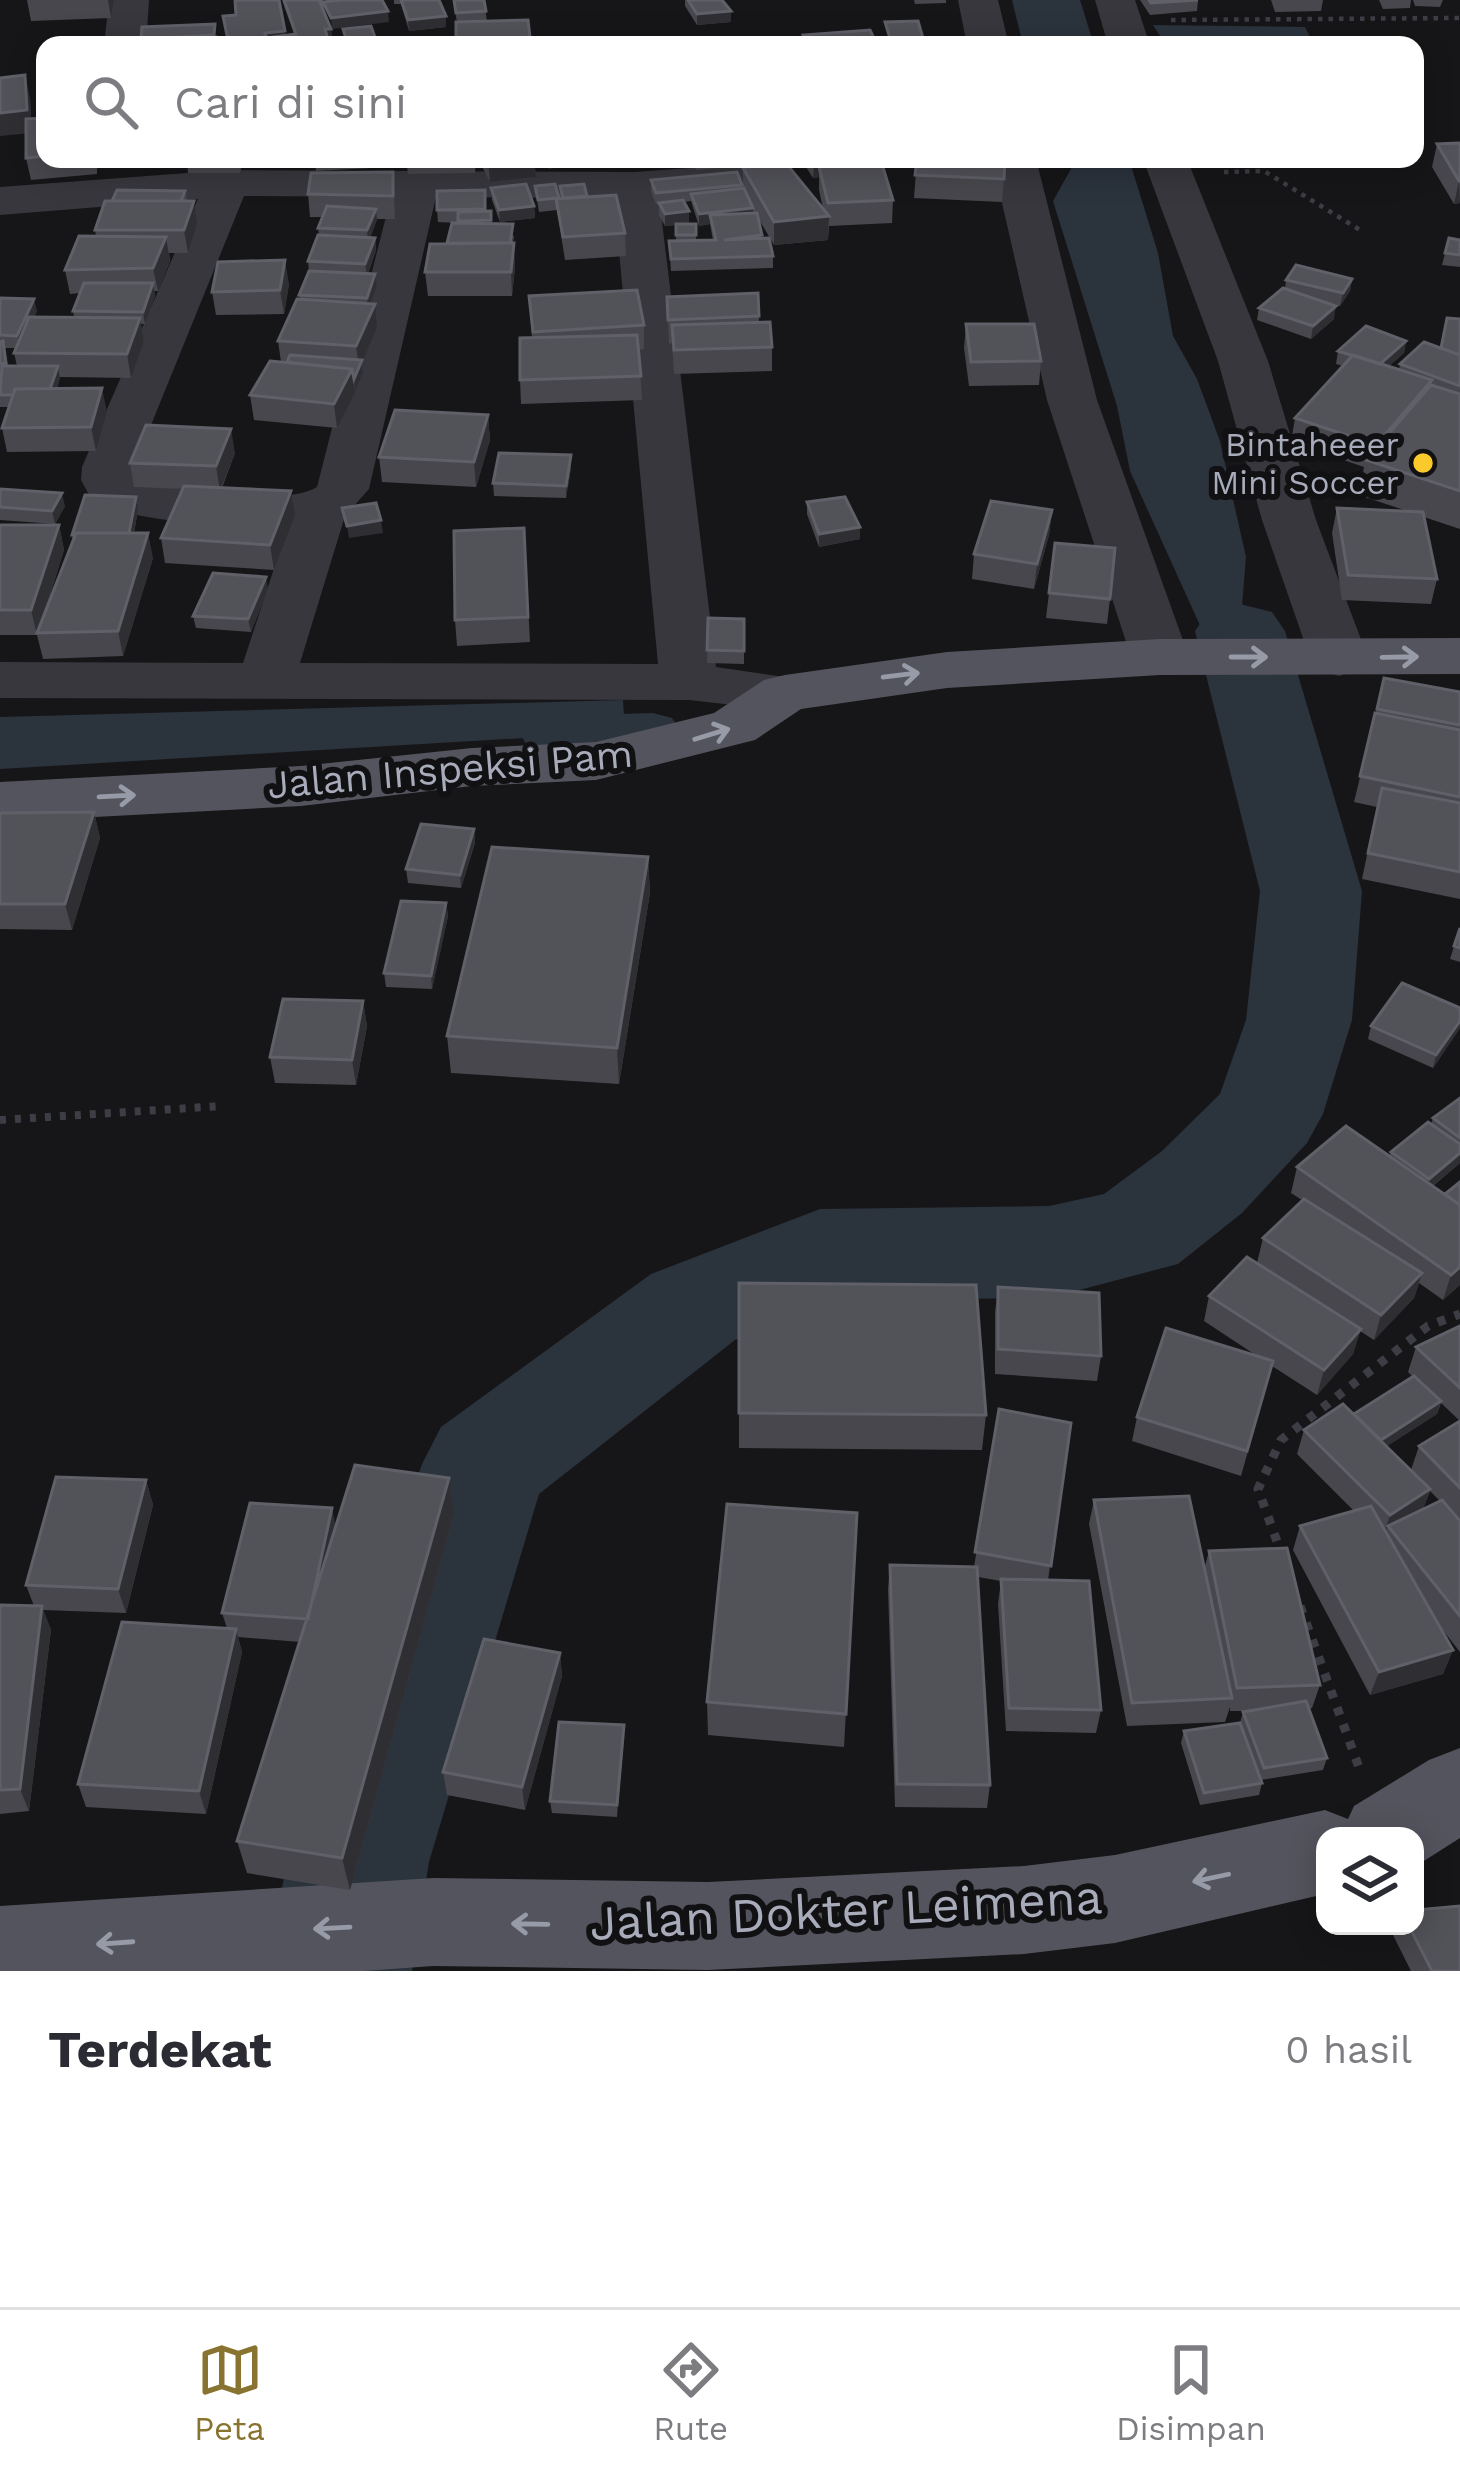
<!DOCTYPE html>
<html lang="id">
<head>
<meta charset="utf-8">
<style>
  body { margin:0; font-family:"Work Sans",sans-serif; background:#f7f7f7; color:#2b2b33 }
  .controls { position:absolute; right:36px; bottom:36px; display:grid; overflow:hidden; border-radius:24px; box-shadow:0 6px 30px #0003 }
  .controls button { width:108px; height:108px; display:grid; place-items:center; padding:0; border:0; border-bottom:3px solid #e1e1e2; background:#fff; color:#2b2b33; font:60px sans-serif }
  .list { margin:0; padding:0; list-style:none }
  h2 { display:flex; justify-content:space-between; align-items:center; height:156px; margin:0; padding:0 48px; font-size:51px }
  h2 small { font-size:39px; font-weight:400; color:#7c7c81 }
  .icon { flex:none; width:66px; height:66px; fill:none; stroke:currentColor; stroke-width:2; stroke-linecap:round; stroke-linejoin:round }
  .map { position:relative; flex:none; width:1460px; height:1971px; overflow:hidden }
  .search { position:absolute; background:#fff; box-shadow:0 6px 30px #0003; left:36px; right:36px; top:36px; height:132px; display:flex; align-items:center; gap:30px; box-sizing:border-box; padding:0 42px; border-radius:24px; color:#7c7c81; font-size:45px }
  .sheet { height:336px; background:#fff }
  nav { display:flex; justify-content:space-around; align-items:center; box-sizing:border-box; height:168px; border-top:3px solid #e1e1e2; background:#fff; font-size:33px; color:#7c7c81 }
  nav a { display:grid; justify-items:center; gap:6px }
  nav .on { color:#887330 }
  .map>svg:first-child { display:block }
</style>
</head>
<body>
<div class="map">
<svg width="1460" height="1971" viewBox="0 0 1460 1971">
  <rect width="100%" height="100%" fill="#161618"/>
  <!-- water -->
  <path fill="#2b333d" d="M1012,0H1080L1094,45H1023Z
    M1153,25L1305,27L1314,45H1166Z
    M1070,159H1129L1158,253L1173,336L1197,379L1220,441L1246,557L1240,631L1203,632L1130,471L1117,406L1053,201L1072,167Z
    M623,700L625,732L0,769V717Z"/>
  <g fill="none" stroke-linecap="round" stroke-linejoin="round">
    <!-- canal -->
    <path fill="#2b333d" fill-rule="evenodd" d="M653,713L672,718L680,730L672,742C630,753 569,756 527,745L519,733L527,721L546,716Z"/>
    <!-- river -->
    <path fill="#2b333d" fill-rule="evenodd" d="M1240,604L1272,612L1285,631L1362,891L1352,1020L1323,1114L1307,1143L1242,1213L1178,1264L1049,1298L830,1300L735,1340L539,1494L429,1862L412,1971H266L287,1862L422,1464L441,1427L651,1274L820,1209L1049,1206L1104,1194L1162,1151L1220,1094L1246,1020L1260,891L1195,631L1208,612Z"/>
    <!-- path-far2 -->
    <path stroke="#3d3e45" stroke-width="4.5" stroke-dasharray="4.5 6" stroke-linecap="butt" d="M1171,20L1460,18
      M1224,172L1264,171L1360,230"/>
    <!-- path-far1 -->
    <path stroke="#3d3e45" stroke-width="8" stroke-dasharray="6 9" stroke-linecap="butt" d="M0,1120L222,1106"/>
    <!-- path -->
    <path stroke="#3d3e45" stroke-width="9" stroke-dasharray="8 10" stroke-linecap="butt" d="M1283,1558L1258,1489L1281,1440L1428,1326L1460,1314
      M1300,1606L1361,1773"/>
    <!-- minor -->
    <path fill="#37373d" fill-rule="evenodd" d="M109,0H149L146,45H104Z
      M958,0H998L1009,45H967Z
      M1095,0H1135L1150,45H1108Z
      M992,159H1036L1097,400L1189,657L1180,669L1160,675L1140,669L1131,657L1047,400Z
      M1143,159H1187L1268,361L1316,520L1368,658L1359,670L1339,676L1319,670L1310,658L1262,520L1218,361Z
      M758,163L774,167L780,176L774,185L659,197L716,667L806,680L814,693L806,706L785,711L689,700L0,698V662L243,663L288,526C225,528 157,522 95,506L81,480L82,467L198,199L0,215V187L227,170L635,172ZM244,196L391,197L317,487C284,508 175,488 134,482V467ZM436,197L614,198L658,664L300,663L345,516L369,489Z"/>
    <!-- major -->
    <path fill="#53545d" fill-rule="evenodd" d="M1460,638V674L1160,675L947,688L801,709L755,740L596,780L472,786L301,806L0,822V782L301,766L472,748L596,742L714,713L764,680L785,675L947,652L1160,639Z
      M1460,1748V1838L1416,1866L1415,1836H1325V1894L1115,1943L1024,1954L708,1970L433,1966L364,1971H0V1906L433,1878L708,1882L1024,1866L1115,1855L1325,1810L1348,1819L1354,1806L1429,1760Z"/>
  </g>
  <!-- wall -->
  <path fill="#47474d" fill-rule="evenodd" d="M27,0H114L111,18L31,21Z
    M282,0H323L324,11L331,29L332,40H328L329,45H228L294,34Z
    M394,0H439L446,27L409,31L401,4H394Z
    M453,0H484L487,21L530,37V45H446L456,44L457,22Z
    M685,0H722L731,22L697,25L685,6Z
    M914,0H946V3L915,4Z
    M1140,0H1198L1197,11L1150,15Z
    M1271,0H1323L1321,11L1275,12Z
    M1379,0H1411L1410,8L1383,9Z
    M1413,0H1443L1440,7L1415,6Z
    M217,35L216,42L225,41L226,45H142L141,39Z
    M30,98L31,119L45,118V159H97V174L31,180L26,158V133Z
    M1460,143V203L1454,204L1432,167L1437,144Z
    M187,159H243L240,173H188Z
    M315,159H390V167L316,171Z
    M406,159H476L475,173L408,174Z
    M478,159H534L536,177L490,182Z
    M691,159H766V164L696,170Z
    M801,159H869L868,165L893,200L892,223L829,226L828,240L774,245L757,216L762,238L773,256V268L671,271L669,241H676V225L665,226L659,215V204H656L651,192V180L742,185L743,189V168L823,209L819,190V177L813,178ZM691,201L699,226L710,224L713,240H696V224L689,223V211L684,202Z
    M917,159L1004,179L1002,202L914,198Z
    M1287,159H1329V164H1289Z
    M393,172L395,219H377L370,238H375L376,250L368,274L377,286L370,304L377,328L362,363L363,373L337,428L254,420L250,395L281,362L278,341L300,299L299,295L309,272L308,261L319,236L318,228L322,217H310L308,194Z
    M535,186L559,198L560,186L587,196L625,233L626,256L565,260L557,210L539,212Z
    M491,188L534,206L535,218L500,222L492,200Z
    M485,190L486,211H491L492,224L514,236L513,243L515,267L512,296H428L425,272L447,243L458,223L438,222L437,210Z
    M185,191L187,201L197,224L188,253H169L170,261L158,291H154L155,296L145,324H141L144,342L131,378L60,377L57,389L107,412L96,451L7,452L2,428L9,407H0V298L37,311L34,317H74L73,311L80,293L70,294L65,270L96,236L95,230ZM4,348H16L14,353L17,366H8Z
    M1449,238L1460,240V267L1442,265Z
    M1352,279L1350,291L1340,306L1321,301L1334,319L1311,339L1257,320L1259,308L1285,288L1286,280Z
    M289,284L284,314L216,315L212,292Z
    M758,293L759,322L772,347V371L674,374L672,343L669,344L667,297Z
    M529,296L644,325V349L639,350L642,400L521,404L520,380L532,338Z
    M1460,319V529L1424,517L1437,579L1431,604L1342,600L1332,533L1337,508L1407,511L1359,495L1364,467L1291,442L1295,418L1343,366L1336,364L1338,351L1406,341L1404,353L1389,366L1399,370L1400,364L1441,348Z
    M966,324L1041,361L1039,385L969,386L964,348Z
    M488,415L490,440L476,487L382,482L379,457Z
    M235,453L222,488L295,516L274,570L165,563L161,538L183,489L134,487L130,463Z
    M571,455V468L566,498L494,496L493,483Z
    M0,489L65,506L55,524L0,520Z
    M807,502L860,539L819,547L807,514Z
    M138,510L134,533L153,558L123,656L43,659L37,635H0V525H59L64,550L42,621L73,540L72,535Z
    M1052,510L1049,535L1034,589L972,579L974,554Z
    M524,528L530,642L457,646L455,620Z
    M1055,543L1110,599L1107,624L1046,618Z
    M268,589L251,632L196,628L193,616Z
    M708,618L744,619V664L707,663Z
    M1384,678L1460,692V899L1362,879L1377,807L1354,802Z
    M94,812L100,838L72,930L0,929V813Z
    M474,829L475,843L461,888L408,883L406,869Z
    M648,857L650,893L619,1084L451,1073L447,1036Z
    M446,903L448,916L432,989L386,987L384,973Z
    M1460,928V962L1450,959Z
    M363,1001L367,1026L356,1085L275,1083L270,1057Z
    M1460,1008V1028L1433,1068L1368,1039L1371,1026Z
    M1460,1098V1163L1433,1186L1460,1285L1443,1300L1419,1283L1414,1298L1374,1340L1360,1331L1353,1354L1317,1395L1272,1366L1241,1476L1132,1441L1137,1417L1257,1356L1204,1321L1209,1296L1257,1263L1263,1238L1302,1200L1291,1193L1297,1167L1389,1156L1391,1152L1431,1125L1433,1118Z
    M739,1283L986,1415L982,1450L739,1448Z
    M998,1287L1101,1356L1097,1381L995,1374V1312Z
    M1460,1326V1652L1438,1624L1453,1650L1443,1674L1370,1695L1293,1550L1300,1526L1354,1511L1297,1454L1304,1430L1354,1414L1413,1377L1408,1372L1416,1347ZM1441,1403L1460,1421L1419,1446L1411,1470L1387,1446L1437,1414ZM1430,1491L1440,1501L1423,1509Z
    M999,1409L1071,1423L1048,1580L1101,1710L1096,1733L1006,1731L998,1604L1001,1581L978,1577L990,1785L987,1808L895,1807L888,1589L890,1565L974,1567Z
    M146,1480L153,1505L126,1613L43,1610L51,1630L29,1811L0,1814V1605L34,1606L26,1585Z
    M1094,1500L1204,1570L1209,1551L1320,1685L1312,1708L1309,1709L1327,1758L1323,1770L1261,1780L1262,1783L1259,1795L1200,1805L1181,1743L1184,1731L1240,1723L1243,1712L1248,1711H1230V1707L1225,1722L1127,1726L1089,1524Z
    M857,1513L844,1747L708,1735L707,1702Z
    M454,1514L350,1890L247,1873L237,1841L300,1642L238,1637L242,1652L206,1814L86,1807L78,1784L227,1628L222,1613L336,1527Z
    M560,1653L562,1676L525,1810L447,1795L443,1772Z
    M624,1737L617,1817L552,1813L550,1801Z
    M1395,1926H1415L1460,1971H1411L1392,1933Z"/>
  <!-- shaded-wall -->
  <path fill="#2f2f33" d="M108,0H114L111,18Z
    M388,11L389,22L332,29L331,18Z
    M731,11V22L697,25V14Z
    M446,16V27L409,31L408,20Z
    M325,29H331L332,40H328L329,45H284Z
    M285,31L287,42L273,37V44L253,45L265,33Z
    M25,75L30,98L32,133L0,136V113Z
    M488,159H534L536,177L490,182Z
    M548,159H597L598,162L548,169Z
    M869,159L868,170L819,167V177L813,178L814,166Z
    M1459,181L1460,203L1454,204Z
    M194,201L197,224L188,253L184,230Z
    M534,206L535,218L500,222L499,210Z
    M753,208V220L710,215V224L699,226V214Z
    M376,209L377,220L368,242L367,230Z
    M689,211V223L665,226V214Z
    M829,216L828,240L774,245V222Z
    M166,237L170,261L158,291L153,268Z
    M375,238L376,250L367,276L365,264Z
    M514,243L515,267L512,296L511,272Z
    M285,260L289,284L284,314L280,290Z
    M375,274L377,286L368,310L367,298Z
    M1352,279L1350,291L1340,306L1343,293Z
    M153,283L155,296L145,324L143,312Z
    M34,299L37,311L20,348L17,336Z
    M375,304L377,328L362,363L363,373L355,391L354,379L359,367L356,346Z
    M1336,306L1334,319L1311,339L1313,326Z
    M140,318L144,342L131,378L127,354Z
    M1406,341L1404,353L1375,378L1378,366Z
    M58,366L60,378L51,407L48,395Z
    M352,369L355,393L337,428L334,404Z
    M102,388L107,412L96,451L91,427Z
    M488,415L490,440L476,487L474,462Z
    M231,429L235,453L220,491L216,466Z
    M571,455V468L566,498V486Z
    M291,491L295,516L274,570L270,545Z
    M62,493L65,506L55,524L52,511Z
    M136,497L138,510L131,548L129,535Z
    M1052,510L1049,535L1034,589L1037,564Z
    M381,520L383,533L349,538L347,526Z
    M59,525L64,550L37,635L31,610Z
    M860,527V539L819,547V534Z
    M148,533L153,558L123,656L118,631Z
    M266,577L268,589L251,632L248,619Z
    M94,812L100,838L72,930L65,904Z
    M474,829L475,843L461,888L460,875Z
    M648,857L650,893L619,1084L617,1048Z
    M446,903L448,916L432,989L431,976Z
    M363,1001L367,1026L356,1085L352,1060Z
    M1460,1021V1028L1433,1068L1436,1055Z
    M1460,1153V1163L1425,1192L1429,1179Z
    M1460,1267V1285L1443,1300L1451,1275Z
    M1422,1273L1414,1298L1374,1340L1381,1315Z
    M1361,1329L1353,1354L1317,1395L1324,1370Z
    M1441,1401L1437,1414L1376,1453L1381,1440Z
    M449,1478L454,1514L350,1890L342,1858Z
    M146,1480L153,1505L126,1613L118,1589Z
    M1430,1489L1422,1513L1388,1526L1382,1540L1390,1515Z
    M332,1508L337,1533L308,1619Z
    M42,1606L51,1630L29,1811L20,1789Z
    M236,1629L242,1652L206,1814L199,1791Z
    M1453,1650L1443,1674L1370,1695L1379,1672Z
    M560,1653L562,1676L525,1810L522,1787Z
    M624,1725V1737L617,1817V1805Z"/>
  <!-- building -->
  <path fill="#525259" stroke="#5f6068" stroke-width="3" d="M235,0H279L285,31L265,33L268,43L229,45L223,16L236,15Z
    M284,0H322H319L331,29H325L328,40L275,45L273,37L296,34Z
    M341,0H382L388,11L331,18L323,2Z
    M401,0H439L446,16L408,20Z
    M454,0H484L486,11L456,13Z
    M688,0H722L731,11L697,14Z
    M1149,0H1198L1151,3Z
    M528,20L530,37L456,40V22Z
    M918,21L925,45H892L885,22Z
    M215,24L214,35L141,39L142,27Z
    M371,26L377,43L348,45L343,29Z
    M870,30L877,45H807L803,35Z
    M527,40L529,45L483,44Z
    M225,41L224,45H175L176,42Z
    M432,41V45H402V43Z
    M479,42L480,45H446Z
    M25,75L27,110L0,113V78Z
    M45,118V156L26,158V119Z
    M1460,143V181H1459L1437,144Z
    M187,159H238V161H186Z
    M809,159H865L814,166Z
    M917,159H1005L1004,179L915,175Z
    M785,162L829,216L774,222L743,168Z
    M882,164L893,200L828,203L819,167Z
    M393,172V196L308,194L311,173Z
    M737,172L742,185L656,193L651,180Z
    M526,184L534,206L499,210L491,188Z
    M555,184L559,198L538,200L535,186Z
    M584,184L587,196L563,198L560,186Z
    M744,188L753,208L699,214L691,194Z
    M117,190L185,191L181,201H112Z
    M485,190V209L437,210V191Z
    M616,195L625,233L563,237L556,199Z
    M683,200L689,211L665,214L659,203Z
    M105,201H194L184,230H95Z
    M327,206L376,209L367,230L318,228Z
    M491,211V220L458,221V212Z
    M757,213L762,235L724,240L769,238L773,256L671,259L669,241L716,240L710,215Z
    M452,223L513,224L510,243H447Z
    M676,224H696V235H676Z
    M318,235L375,238L365,264L308,261Z
    M79,236L166,237L153,268L65,270Z
    M1449,238L1460,240V255L1445,253Z
    M514,243L511,272H425L430,244Z
    M285,260L280,290L212,292L218,262Z
    M1296,265L1352,279L1343,293L1286,280Z
    M309,271L375,274L367,298L299,295Z
    M84,283H153L143,312L73,311Z
    M1283,288L1336,306L1313,326L1259,308Z
    M637,290L644,325L533,332L529,296Z
    M758,293L759,316L668,320L667,297Z
    M0,298L34,299L17,336L0,335Z
    M297,299L375,304L356,346L278,341Z
    M29,317L140,318L127,354L14,353Z
    M1447,318L1460,319V355L1441,348Z
    M770,322L772,347L674,350L672,325Z
    M966,324H1034L1041,361L971,362Z
    M1366,326L1406,341L1380,364L1338,351Z
    M637,335L641,376L520,380V338Z
    M3,341L6,363L0,364V342Z
    M1424,342L1460,355V386L1400,364Z
    M290,355L362,360L354,379L352,369L287,362Z
    M1353,355L1432,380L1376,445L1295,418Z
    M270,361L352,369L334,404L250,395Z
    M2,366H58L50,389H15L13,395H0Z
    M1431,385L1460,394V491L1366,460Z
    M102,388L91,427L2,428L15,389Z
    M395,410L488,415L474,462L379,457Z
    M146,425L231,429L216,466L130,463Z
    M499,453L571,455L566,486L493,483Z
    M184,486L291,491L270,545L161,538Z
    M0,489L62,493L52,511L0,507Z
    M85,495L136,497L129,533H76L75,535H72Z
    M845,497L860,527L819,534L807,502Z
    M991,501L1052,510L1037,564L974,554Z
    M376,503L381,520L347,526L342,508Z
    M1337,508L1423,512L1437,579L1348,575Z
    M0,525H59L31,610H0Z
    M524,528L528,617L455,620L454,531Z
    M76,533H148L118,631L37,633Z
    M1055,543L1115,548L1110,599L1049,593Z
    M213,573L266,577L248,619L193,616Z
    M708,618L744,619V651L707,650Z
    M1384,678L1460,692V725L1377,709Z
    M1375,713L1460,730V797L1360,776Z
    M1382,788L1460,803V872L1368,853Z
    M94,812L65,904H0V813Z
    M421,824L474,829L460,875L406,869Z
    M492,847L648,857L617,1048L447,1036Z
    M401,901L446,903L431,976L384,973Z
    M1460,928V948L1454,946Z
    M1402,983L1460,1008V1021L1436,1055L1371,1026Z
    M283,999L363,1001L352,1060L270,1057Z
    M1460,1098V1138L1433,1118Z
    M1428,1122L1460,1144V1153L1429,1179L1391,1152Z
    M1346,1126L1460,1205V1267L1451,1275L1297,1167Z
    M1460,1182V1205L1445,1194Z
    M1304,1199L1422,1273L1381,1315L1263,1238Z
    M1247,1257L1361,1329L1324,1370L1209,1296Z
    M739,1283L976,1285L986,1415L739,1413Z
    M998,1287L1099,1293L1101,1356L998,1349Z
    M1460,1326V1388L1416,1347Z
    M1166,1328L1273,1361L1247,1451L1137,1417Z
    M1414,1376L1441,1401L1381,1440L1354,1414Z
    M1343,1404L1430,1489L1390,1515L1304,1430Z
    M999,1409L1071,1423L1051,1566L975,1552Z
    M1460,1421V1488L1419,1446Z
    M355,1465L449,1478L342,1858L237,1841Z
    M56,1477L146,1480L118,1589L26,1585Z
    M1189,1496L1232,1698L1132,1703L1094,1500Z
    M1442,1500L1460,1521V1616L1388,1526Z
    M250,1503L332,1508L308,1619L222,1613Z
    M727,1504L857,1513L846,1714L707,1702Z
    M1371,1506L1453,1650L1379,1672L1300,1526Z
    M1287,1548L1320,1685L1237,1688L1209,1551Z
    M890,1565L977,1567L990,1785L897,1784Z
    M1001,1579L1089,1581L1101,1710L1009,1708Z
    M0,1605L42,1606L20,1789L0,1790Z
    M122,1622L236,1629L199,1791L78,1784Z
    M484,1639L560,1653L522,1787L443,1772Z
    M1306,1701L1327,1758L1264,1768L1243,1712Z
    M559,1722L624,1725L617,1805L550,1801Z
    M1240,1723L1262,1783L1204,1793L1184,1731Z
    M1460,1906V1971H1432L1409,1926H1415V1910Z"/>
  <!-- one-way arrows -->
  <defs><path id="oneway-shaft" d="M-6 0H5M1.5-3L5.5 0L1.5 3" fill="none" stroke-width="1.6" stroke-linecap="round" stroke-linejoin="round" transform="scale(3)"/></defs>
  <g stroke="#979aa7">
    <use href="#oneway-shaft" transform="translate(1249 657)"/>
    <use href="#oneway-shaft" transform="translate(1400 657) rotate(-1)"/>
    <use href="#oneway-shaft" transform="translate(901 675) rotate(-7)"/>
    <use href="#oneway-shaft" transform="translate(712 734) rotate(-17)"/>
    <use href="#oneway-shaft" transform="translate(117 796) rotate(-3)"/>
    <use href="#oneway-shaft" transform="translate(1211 1878) rotate(168)"/>
    <use href="#oneway-shaft" transform="translate(530 1924) rotate(-179)"/>
    <use href="#oneway-shaft" transform="translate(332 1928) rotate(177)"/>
    <use href="#oneway-shaft" transform="translate(115 1943) rotate(176)"/>
  </g>
  <!-- markers -->
  <circle fill="#faca2c" stroke="#111113" stroke-width="4.5" cx="1423" cy="463" r="12"/>
  <g text-anchor="middle" dominant-baseline="central" stroke-width="12" stroke-linejoin="round" paint-order="stroke">
    <!-- far-poi labels -->
    <g font-size="33" fill="#a8abb9" stroke="#111113" text-anchor="end">
      <text x="1399" y="444">Bintaheeer<tspan x="1399" dy="38">Mini Soccer</tspan></text>
    </g>
    <!-- street labels -->
    <g font-size="39" fill="#a8abb9" stroke="#111113">
      <text transform="translate(450 769) rotate(-5)">Jalan Inspeksi Pam</text>
    </g>
    <!-- near-street labels -->
    <g font-size="48" fill="#a8abb9" stroke="#111113">
      <text transform="translate(846 1910) rotate(-3)">Jalan Dokter Leimena</text>
    </g>
  </g>
</svg>
<div class="controls">
<button><svg class="icon" aria-label="layers" viewBox="0 0 24 24"><path d="M12 4l9 5-9 5-9-5zM3 14l9 5 9-5"/></svg></button>
</div>
<div class="search"><svg class="icon" aria-label="search" viewBox="0 0 24 24"><circle cx="10" cy="10" r="6"/><path d="M15 15l6 6"/></svg>Cari di sini</div>
</div>
<section class="sheet">
<h2>Terdekat<small>0 hasil</small></h2>
<ul class="list">
</ul>
</section>
<nav>
<a class="on"><svg class="icon" aria-label="map" viewBox="0 0 24 24"><path d="M3 6l6-2 6 2 6-2v14l-6 2-6-2-6 2zM9 4v14M15 6v14"/></svg>Peta</a>
<a><svg class="icon" aria-label="directions" viewBox="0 0 24 24"><path d="M12 3l9 9-9 9-9-9zM9 14v-3h6M13 9l2 2-2 2"/></svg>Rute</a>
<a><svg class="icon" aria-label="saved" viewBox="0 0 24 24"><path d="M7 4h10v16l-5-4-5 4z"/></svg>Disimpan</a>
</nav>
</body>
</html>
